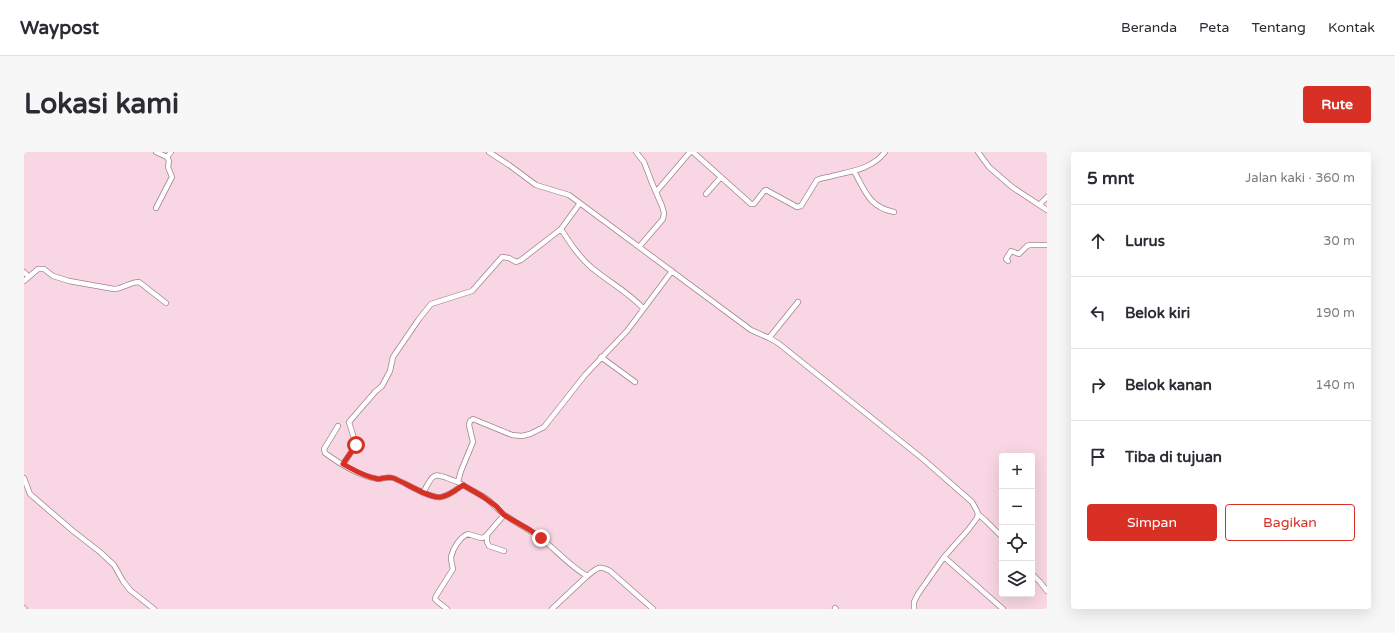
<!DOCTYPE html>
<html lang="id">
<head>
<meta charset="utf-8">
<style>
  body { margin:0; font-family:"Varela Round",sans-serif; background:#f7f7f7; color:#2b2b33 }
  .controls { position:absolute; right:12px; bottom:12px; display:grid; overflow:hidden; border-radius:4px; box-shadow:0 4px 16px #0002 }
  .controls button { width:36px; height:36px; display:grid; place-items:center; padding:0; border:0; border-bottom:1px solid #e1e1e2; background:#fff; color:#2b2b33; font:20px sans-serif }
  .stop { position:absolute; width:12px; height:12px; margin:-9px; border:3px solid #d93025; border-radius:50%; background:#fff }
  .stop.end { background:#d93025; border-color:#fff; box-shadow:0 1px 4px #0008 }
  .list { margin:0; padding:0; list-style:none }
  h2 { display:flex; justify-content:space-between; align-items:center; height:52px; margin:0; padding:0 16px; font-size:17px }
  h2 small { font-size:13px; font-weight:400; color:#7c7c81 }
  .list li { display:grid; grid-template-columns:26px 1fr auto; gap:12px; align-items:center; box-sizing:border-box; height:72px; padding:0 16px; border-top:1px solid #e1e1e2 }
  .list b { display:block; font-size:15px; white-space:nowrap }
  .list em { font-size:13px; font-style:normal; color:#7c7c81 }
  .actions { display:flex; gap:8px; padding:12px 16px }
  .actions a { flex:1; padding:9px 0; border:1px solid #d93025; border-radius:4px; text-align:center; font-size:14px; color:#d93025 }
  .actions .main { background:#d93025; color:#fff }
  .icon { flex:none; width:22px; height:22px; fill:none; stroke:currentColor; stroke-width:2; stroke-linecap:round; stroke-linejoin:round }
  .map { position:relative; flex:none; width:1023px; height:457px; overflow:hidden; border-radius:4px }
  header { display:flex; align-items:center; gap:24px; box-sizing:border-box; height:56px; padding:0 20px; background:#fff; border-bottom:1px solid #e1e1e2 }
  header strong { font-size:19px }
  nav { display:flex; gap:22px; margin-inline-start:auto; font-size:14px }
  .intro { display:flex; align-items:center; justify-content:space-between; box-sizing:border-box; height:96px; padding:0 24px }
  h1 { margin:0; font-size:28px }
  .button { padding:10px 18px; border-radius:4px; background:#d93025; color:#fff; font-size:14px; font-weight:700 }
  main { display:flex; gap:24px; padding:0 24px }
  aside { flex:1; background:#fff; border-radius:4px; box-shadow:0 4px 16px #0002 }
  .map>svg:first-child { display:block }
</style>
</head>
<body>
<header>
<strong>Waypost</strong>
<nav><a>Beranda</a><a>Peta</a><a>Tentang</a><a>Kontak</a></nav>
</header>
<div class="intro"><h1>Lokasi kami</h1><a class="button">Rute</a></div>
<main>
<div class="map">
<svg width="1023" height="457" viewBox="0 0 1023 457">
  <rect width="100%" height="100%" fill="#f8d6e3"/>
  <g fill="none" stroke-linecap="round" stroke-linejoin="round">
    <!-- minor casing -->
    <g stroke="#a2838f" stroke-width="6">
      <path id="minor" d="M132,0L143,5L147,0
        M465,0L485,13L512,33L545,43L727,178L745,186L754,191L899,307L948,350L953,359L954,362L953,366L944,378L920,405L894,442L890,450V457
        M612,0L620,10L628,31L638,54L640,61L639,67L615,95
        M667,0H669L727,52H730L740,39L742,38L773,55L777,54L793,28C798,25 803,26 808,24C828,19 848,17 861,0
        M954,0L965,15L988,35L1023,58
        M830,19C841,39 845,55 870,60
        M632,40L666,0
        M682,42L697,25
        M1016,52L1023,45
        M132,56L148,25L144,15L145,9L143,5
        M537,77C546,91 555,105 568,116C585,130 604,140 619,156
        M984,109L982,107L987,99L995,102L1003,94L1006,93H1023
        M0,120L5,125
        M0,129L14,117H20L29,124L45,129L90,137C98,137 106,130 115,130L142,151
        M745,186L774,150
        M577,205L611,230
        M314,274L300,297L301,301C316,312 336,324 354,327C359,327 363,324 369,326C381,330 405,347 417,345C425,344 433,337 439,333
        M319,312L332,293L325,270L351,240L358,234L366,219L369,205L395,167L407,152L448,139L478,105L485,106L492,110L497,108L537,77L556,51
        M0,326L6,342L49,379L76,400L90,413L99,429L106,438L130,457
        M399,341C411,317 410,322 434,330
        M954,362L961,368L978,385
        M463,383V390L465,394L480,399
        M920,405L979,457
        M1008,422L1016,430L1023,439
        M0,456L1,457
        M811,456L812,457
        M423,457L414,450L411,447L412,444L429,417C428,413 427,408 427,405C429,396 436,385 444,382L457,386L461,385L480,363
        M528,457L563,424
        M629,457L586,419C574,412 573,417 563,424C546,414 533,399 518,387C507,378 495,373 484,365C476,361 471,353 463,347C454,341 443,336 434,330L437,319L449,290L445,273L446,269L449,267L488,283L498,284L506,282L520,275L561,223L603,179L648,119"/>
    </g>
    <!-- minor -->
    <use href="#minor" stroke="#fff" stroke-width="4.5"/>
  </g>
  <g fill="none" stroke-linecap="round" stroke-linejoin="round">
    <!-- route -->
    <path stroke="#d93025" stroke-width="5" d="M332,293L319,312C330,318 341,325 354,327C359,327 363,324 369,326C381,330 405,347 417,345C425,344 433,337 439,333L458,344L472,354L480,363L506,378L517,386"/>
  </g>
</svg>
<div class="controls">
<button>+</button>
<button>−</button>
<button><svg class="icon" aria-label="locate" viewBox="0 0 24 24"><circle cx="12" cy="12" r="6"/><path d="M12 2v4M12 18v4M2 12h4M18 12h4"/></svg></button>
<button><svg class="icon" aria-label="layers" viewBox="0 0 24 24"><path d="M12 4l9 5-9 5-9-5zM3 14l9 5 9-5"/></svg></button>
</div>
<div class="stop" style="left:332px;top:293px"></div>
<div class="stop end" style="left:517px;top:386px"></div>
</div>
<aside>
<h2>5 mnt<small>Jalan kaki · 360 m</small></h2>
<ul class="list">
<li><svg class="icon" aria-label="ahead" viewBox="0 0 24 24"><path d="M12 20V5M6 11l6-6 6 6"/></svg><div><b>Lurus</b></div><em>30 m</em></li>
<li><svg class="icon" aria-label="left" viewBox="0 0 24 24"><path d="M17 20v-9H6M10 6l-5 5 5 5"/></svg><div><b>Belok kiri</b></div><em>190 m</em></li>
<li><svg class="icon" aria-label="right" viewBox="0 0 24 24"><path d="M7 20v-9h11M14 6l5 5-5 5"/></svg><div><b>Belok kanan</b></div><em>140 m</em></li>
<li><svg class="icon" aria-label="arrive" viewBox="0 0 24 24"><path d="M6 21V4h12l-3 4 3 4H6"/></svg><div><b>Tiba di tujuan</b></div></li>
</ul>
<div class="actions"><a class="main">Simpan</a><a>Bagikan</a></div>
</aside>
</main>
</body>
</html>
